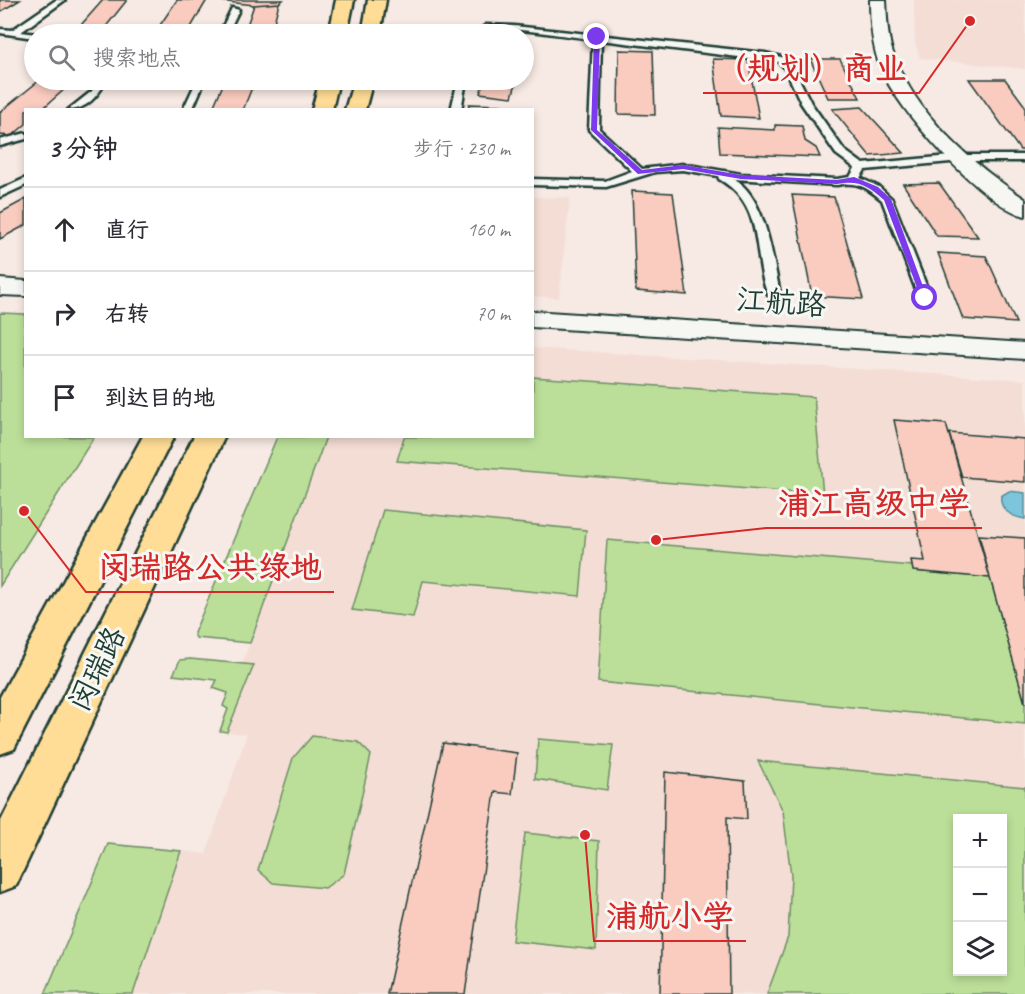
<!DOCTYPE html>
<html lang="zh">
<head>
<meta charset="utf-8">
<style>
  body { margin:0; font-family:Caveat,"LXGW WenKai TC",sans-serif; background:#f2f2f3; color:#2b2b33 }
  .controls { position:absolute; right:18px; bottom:18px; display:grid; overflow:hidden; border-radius:0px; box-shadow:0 3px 9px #0003 }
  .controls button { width:54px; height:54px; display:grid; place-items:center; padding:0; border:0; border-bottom:2px solid #e1e1e2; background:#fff; color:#2b2b33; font:30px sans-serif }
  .stop { position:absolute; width:18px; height:18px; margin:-14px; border:4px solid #7c3aed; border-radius:50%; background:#fff }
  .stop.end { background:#7c3aed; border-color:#fff; box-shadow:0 2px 6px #0008 }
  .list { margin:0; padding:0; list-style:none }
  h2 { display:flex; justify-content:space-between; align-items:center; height:78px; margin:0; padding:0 24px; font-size:26px }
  h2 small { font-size:20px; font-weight:400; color:#7c7c81 }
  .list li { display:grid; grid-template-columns:39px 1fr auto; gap:18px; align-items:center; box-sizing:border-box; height:84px; padding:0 24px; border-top:2px solid #e1e1e2 }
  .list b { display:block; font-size:22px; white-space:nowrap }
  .list em { font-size:20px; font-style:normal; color:#7c7c81 }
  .icon { flex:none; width:33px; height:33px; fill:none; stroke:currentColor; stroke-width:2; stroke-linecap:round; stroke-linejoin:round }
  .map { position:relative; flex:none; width:1025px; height:994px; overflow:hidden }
  .search { position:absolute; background:#fff; box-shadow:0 3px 9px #0003; left:24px; top:24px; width:510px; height:66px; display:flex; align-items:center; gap:15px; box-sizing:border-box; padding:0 21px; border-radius:33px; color:#7c7c81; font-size:22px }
  .panel { position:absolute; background:#fff; box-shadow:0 3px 9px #0003; left:24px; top:108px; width:510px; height:330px; border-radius:0px }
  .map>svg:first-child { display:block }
</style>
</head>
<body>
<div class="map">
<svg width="1025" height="994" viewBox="0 0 1025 994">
  <rect width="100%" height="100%" fill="#f7e9e3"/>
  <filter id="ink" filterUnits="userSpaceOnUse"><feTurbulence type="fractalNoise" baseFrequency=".0167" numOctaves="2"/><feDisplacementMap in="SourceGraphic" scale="12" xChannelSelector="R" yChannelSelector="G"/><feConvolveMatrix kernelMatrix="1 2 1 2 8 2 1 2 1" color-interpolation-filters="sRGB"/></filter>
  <g filter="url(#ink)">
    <!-- built -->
    <path fill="#f4ddd5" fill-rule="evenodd" d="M914,0H1025V69L920,58L915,43Z
      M532,197L570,198L559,298L533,296Z
      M533,348L1025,380V994H133L181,851L206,854L247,734L227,732L254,666L242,664L326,437L532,436ZM958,818H1002V972H958Z"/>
    <!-- green -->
    <path fill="#bbdf99" stroke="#6d8e66" stroke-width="1.5" fill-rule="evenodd" d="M0,313L25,314L26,436L94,437L0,586Z
      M533,377L814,397L823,495L397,461L404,437L532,436Z
      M277,437H326L250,643L196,638L194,633Z
      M383,510L586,530L580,596L423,581L413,617L352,610Z
      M607,540L912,566L914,571L990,578L1025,703V724L598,682Z
      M190,659L254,665L227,732L220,731L228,709L223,706L228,693L213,688L217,680L173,675L180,660Z
      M312,736L358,742L371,755L344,874L325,888L273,883L258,870L293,758Z
      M538,739L613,745L607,790L535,779Z
      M758,761L1025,787V994H767L788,937L791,876L783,811ZM958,818H1002V972H958Z
      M525,833L599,841L596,950L512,941Z
      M108,844L181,851L133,994H45Z"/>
    <!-- water -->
    <path fill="#7cc5dd" stroke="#578f99" stroke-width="1.5" d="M1009,491L1025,493V519C1012,517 999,510 1001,496Z"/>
    <!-- building -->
    <path fill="#facbbf" stroke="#1f3d34" stroke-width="1.5" d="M0,0H20L0,12Z
      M103,0H127L100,34H73Z
      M177,0H207L187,34H154Z
      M210,0H283L279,3L254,5Z
      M279,3L271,34H244L254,5Z
      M619,50L653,51L655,115L618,114Z
      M713,59L748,60L759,118L721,116Z
      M810,59H840L860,98H828Z
      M969,79H1005L1025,106V150H1020Z
      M40,80H75L41,110H26V124L12,136L0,135V112Z
      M225,80H255L243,110H212Z
      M485,80H517L512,97L480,93Z
      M469,104L501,105L500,110H468Z
      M862,107L904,153L870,156L832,109Z
      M775,125L802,126L805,141L816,148L820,157L720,153L718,127L775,130Z
      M939,183L978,237L937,236L903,184Z
      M632,191L673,193L687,295L636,291Z
      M792,195L834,197L863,299L812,296Z
      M26,199V225L0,239V213Z
      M938,253L986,256L1016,323L963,319Z
      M894,420L946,424L990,578L913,571L911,560L925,561Z
      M949,433L1025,439V482L962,477Z
      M979,535L1025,538V703L990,578Z
      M443,743L517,753L512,794L495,792L465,994H387Z
      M665,772L745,781L747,819L727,817L729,994H660Z"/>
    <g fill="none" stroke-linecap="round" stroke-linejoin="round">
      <!-- lane casing -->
      <g stroke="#1f3d34" stroke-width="5">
        <path id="lane" d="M56,0H65L21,32L37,34H34V38L0,33V29L12,30Z
          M232,8L239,10L227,34H219Z
          M486,25L514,26L765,53L785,58L792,65L811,103L844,150L863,164L961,155H1025V161H961L865,170L860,178L879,187L892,199L931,298L925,302L919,298L882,200C866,187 858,181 837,185L734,179C767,198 773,263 781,298L775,302L771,301C749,258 769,208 719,179L718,176L683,170L655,172L606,187L532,185V179L605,181L632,171L589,130L593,39C568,37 514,26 492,30C485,31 482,34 474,34ZM601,40L779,62L785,68L801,103L836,154L855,168L850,177L837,179L741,174L683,164L642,169L599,129Z
          M99,80H107C98,95 87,110 68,110L92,91Z
          M197,80H205L192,110H183Z
          M458,80H466L461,110H451Z
          M26,133V139L0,146V140Z
          M26,178V185L0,197V190Z"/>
      </g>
      <!-- street casing -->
      <g stroke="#1f3d34" stroke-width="4">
        <path id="street" d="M870,0H886C887,17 887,34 892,50C913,113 971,163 1025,199V216C982,205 896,109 880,67C872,45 870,23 870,0Z
          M0,279L26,281V296L0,295Z
          M532,311L1025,343V359L532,327Z"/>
      </g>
      <!-- primary casing -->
      <g stroke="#1f3d34" stroke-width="5">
        <path id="primary" d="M336,0H354L347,34H329Z
          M368,0H386L380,34H362Z
          M320,80H339L332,110H312Z
          M354,80H373L365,110H345Z
          M143,436H174L14,749L0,754V697Z
          M194,436H225L16,886L0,892V823Z"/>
      </g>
      <!-- lane -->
      <use href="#lane" fill="#f6f6f2" fill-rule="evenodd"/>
      <!-- street -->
      <use href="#street" fill="#f6f6f2" fill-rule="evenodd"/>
      <!-- primary -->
      <use href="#primary" fill="#ffdd96" fill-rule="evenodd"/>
    </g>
  </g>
  <!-- route -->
  <path fill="#7c3aed" d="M597,36L600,37L597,130L642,170L683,165L741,175L837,180L854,177L878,187L891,199L928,300L921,298L884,200C868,186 859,180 837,184L741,179L683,169L638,174L591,130L594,37Z"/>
  <g text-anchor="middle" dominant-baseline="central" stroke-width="6" stroke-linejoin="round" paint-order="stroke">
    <!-- street labels -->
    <g font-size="30" fill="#1f3d34" stroke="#f6f6f2">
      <text transform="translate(781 302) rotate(4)">江航路</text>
      <text transform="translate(97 669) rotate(-64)">闵瑞路</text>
    </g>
  </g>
  <!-- callouts -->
  <path fill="none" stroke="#d62828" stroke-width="2" d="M970 21L919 93H703M656 540L766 528H982M24 511L86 592H334M585 835L594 941H746"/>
  <g fill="#d62828" stroke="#f6f6f2" stroke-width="2">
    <circle cx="970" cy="21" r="6"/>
    <circle cx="656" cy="540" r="6"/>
    <circle cx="24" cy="511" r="6"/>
    <circle cx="585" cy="835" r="6"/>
  </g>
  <g font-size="32" text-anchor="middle" font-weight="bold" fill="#d62828" stroke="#f6f6f2" stroke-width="6" stroke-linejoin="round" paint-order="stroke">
    <text x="811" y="79">（规划）商业</text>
    <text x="874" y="514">浦江高级中学</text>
    <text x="210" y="578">闵瑞路公共绿地</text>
    <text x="670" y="927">浦航小学</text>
  </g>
</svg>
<div class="controls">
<button>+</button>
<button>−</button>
<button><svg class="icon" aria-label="layers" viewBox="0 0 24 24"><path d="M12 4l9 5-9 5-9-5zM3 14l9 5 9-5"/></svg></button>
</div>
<div class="stop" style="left:925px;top:298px"></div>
<div class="stop end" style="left:597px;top:37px"></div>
<div class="search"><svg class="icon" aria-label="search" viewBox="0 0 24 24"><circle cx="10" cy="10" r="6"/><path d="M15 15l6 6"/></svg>搜索地点</div>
<section class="panel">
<h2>3 分钟<small>步行 · 230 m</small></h2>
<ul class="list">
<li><svg class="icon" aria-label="ahead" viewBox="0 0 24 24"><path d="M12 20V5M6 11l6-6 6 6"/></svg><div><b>直行</b></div><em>160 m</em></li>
<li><svg class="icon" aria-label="right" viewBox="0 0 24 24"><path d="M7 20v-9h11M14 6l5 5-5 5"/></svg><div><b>右转</b></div><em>70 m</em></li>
<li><svg class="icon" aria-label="arrive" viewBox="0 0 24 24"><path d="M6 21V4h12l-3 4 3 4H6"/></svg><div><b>到达目的地</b></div></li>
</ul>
</section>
</div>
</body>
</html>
